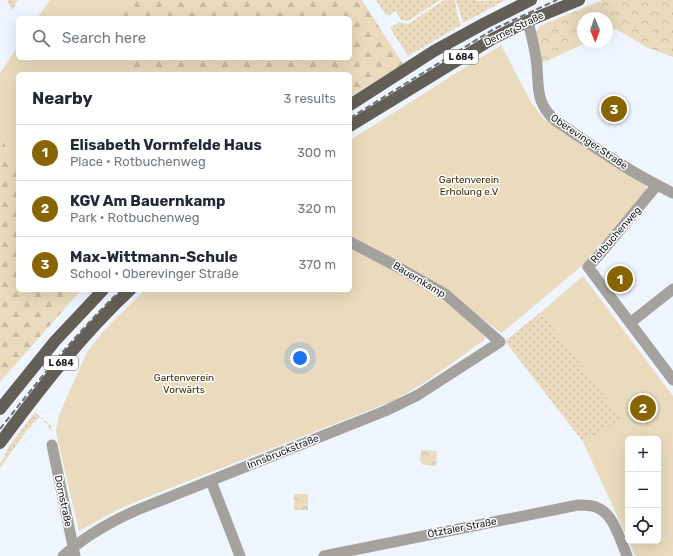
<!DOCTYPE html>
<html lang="en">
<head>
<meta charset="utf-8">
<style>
  body { margin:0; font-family:Rubik,sans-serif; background:#f2f2f3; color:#1f2937 }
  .controls { position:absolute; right:12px; bottom:12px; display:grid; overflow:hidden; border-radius:6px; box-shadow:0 4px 16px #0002 }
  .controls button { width:36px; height:36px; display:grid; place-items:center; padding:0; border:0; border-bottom:1px solid #e0e1e3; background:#fff; color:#1f2937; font:20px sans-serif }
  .compass { position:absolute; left:577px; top:12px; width:36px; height:36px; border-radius:50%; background:#fff; box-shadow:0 4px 16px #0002; rotate:178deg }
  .you { position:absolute; left:300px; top:358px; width:14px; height:14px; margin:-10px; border:3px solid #fff; border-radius:50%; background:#1a73e8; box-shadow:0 0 0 6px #1a73e833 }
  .badge { display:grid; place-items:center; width:26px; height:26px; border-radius:50%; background:#896502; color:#fff; font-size:13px; font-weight:700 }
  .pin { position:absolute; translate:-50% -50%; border:2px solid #fff; box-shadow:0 1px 4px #0006 }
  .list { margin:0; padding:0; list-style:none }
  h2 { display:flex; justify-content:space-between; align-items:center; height:52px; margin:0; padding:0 16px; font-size:17px }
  h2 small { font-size:13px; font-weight:400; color:#747a83 }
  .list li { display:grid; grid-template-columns:26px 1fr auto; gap:12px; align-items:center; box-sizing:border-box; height:56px; padding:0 16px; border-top:1px solid #e0e1e3 }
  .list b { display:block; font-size:15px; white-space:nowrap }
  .list p { margin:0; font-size:13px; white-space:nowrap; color:#747a83 }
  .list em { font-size:13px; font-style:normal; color:#747a83 }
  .icon { flex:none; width:22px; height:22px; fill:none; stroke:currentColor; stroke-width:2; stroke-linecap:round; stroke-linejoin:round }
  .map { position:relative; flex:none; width:673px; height:556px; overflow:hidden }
  .search { position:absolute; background:#fff; box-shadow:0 4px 16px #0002; left:16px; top:16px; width:336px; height:44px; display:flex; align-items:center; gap:10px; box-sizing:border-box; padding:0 14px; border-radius:6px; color:#747a83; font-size:15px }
  .panel { position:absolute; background:#fff; box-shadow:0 4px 16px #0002; left:16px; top:72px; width:336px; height:220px; border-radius:6px }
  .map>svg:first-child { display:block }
</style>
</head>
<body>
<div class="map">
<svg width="673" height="556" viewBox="0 0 673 556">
  <defs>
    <pattern id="grass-dots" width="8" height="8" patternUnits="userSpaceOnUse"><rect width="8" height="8" fill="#eadbbe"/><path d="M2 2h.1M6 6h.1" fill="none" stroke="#c8bba3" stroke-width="1.8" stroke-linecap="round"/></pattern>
    <pattern id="forest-firs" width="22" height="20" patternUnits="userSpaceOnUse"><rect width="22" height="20" fill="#eadbbe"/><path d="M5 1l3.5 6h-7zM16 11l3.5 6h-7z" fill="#c8bba3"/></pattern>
    <pattern id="park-crowns" width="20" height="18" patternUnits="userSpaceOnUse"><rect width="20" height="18" fill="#eadbbe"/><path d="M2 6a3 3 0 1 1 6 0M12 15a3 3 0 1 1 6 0" fill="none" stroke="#c8bba3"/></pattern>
  </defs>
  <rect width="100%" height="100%" fill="#eff5ff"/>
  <!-- grass -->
  <path fill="url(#grass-dots)" d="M7,0H18L12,11Z
    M376,0H440L408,21L401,20L396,11L389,15H386Z
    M444,0H455L458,17L461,25L408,56L390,28L399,22L408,24Z
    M456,0H476V1L506,0L463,23Z
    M541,312L623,420L583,442L505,341Z
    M35,412L51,426L52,432L48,427L49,426L40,417L32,424L33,426L27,430L0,468V463L4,458L9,446Z"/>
  <!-- forest -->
  <path fill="url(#forest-firs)" d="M116,0H362L403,64L350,97V74H132L129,58H350V18H120Z
    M0,124L8,157L18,159V290H81L0,382Z"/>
  <!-- park -->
  <path fill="url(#park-crowns)" d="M602,0H673V57L646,47L616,29L607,33V18H583V42H588L542,63L536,33L540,26Z
    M421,450L437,451L436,466L423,465L420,461Z
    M294,494H308V510H294Z"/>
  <!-- garden -->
  <path fill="#eadbbe" d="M50,0H116L120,18H37Z
    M501,45L531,102L543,118L645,185L647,189V193L584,264L504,331L501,333L435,282L391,258L350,238V211L352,210L350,205V140Z
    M18,46V58H129L132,74H18V159L8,157L0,124V73Z
    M350,247L436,294L484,336L485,339L483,341L427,381L393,401L140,500L117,510L79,531L57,437L56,430L59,415L86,354C101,330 125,310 145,290H350Z
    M583,276L673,396V556H635L629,541H658V439H628V539L583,442L622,420L541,312Z"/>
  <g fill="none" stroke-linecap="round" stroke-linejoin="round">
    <!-- minor -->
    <path stroke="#a5a29d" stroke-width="11" d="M528,21C531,34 534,46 536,58C540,85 533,101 556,121C594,147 631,173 673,193
      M657,185L600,254L588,267L673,380
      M630,323L673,289
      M52,445L75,556
      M211,481L240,556
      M63,556C85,536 110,522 137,510L385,411L418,395L500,342L445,294L396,266L350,242
      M324,556L578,505C586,505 594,505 600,509C614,516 621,542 627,556"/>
    <!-- major -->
    <path stroke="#645f56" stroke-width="12" d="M350,105L434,51L485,23L531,0
      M350,126L494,38L528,21L579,0
      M0,409L55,341L103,290
      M0,443C40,389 81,336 130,290"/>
    <!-- rail -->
    <path stroke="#6c6f76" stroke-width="2" stroke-dasharray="6 3" stroke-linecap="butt" d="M350,118L494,29L557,0
      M0,429C38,381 76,333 121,290"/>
  </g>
  <g text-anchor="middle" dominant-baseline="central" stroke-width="3" stroke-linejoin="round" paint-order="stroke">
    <!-- shield labels -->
    <g fill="#fff" stroke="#5d5e61" stroke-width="1">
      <rect x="444" y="50" width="34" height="14" rx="3"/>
      <rect x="44" y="356" width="34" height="14" rx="3"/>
    </g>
    <g font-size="9" font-weight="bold" fill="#17191d">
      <text x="461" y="57">L 684</text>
      <text x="61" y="363">L 684</text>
    </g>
    <!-- street labels -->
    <g font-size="10" fill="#17191d" stroke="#fff">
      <text transform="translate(514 29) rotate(-26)">Derner Straße</text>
      <text transform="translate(589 142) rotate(34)">Oberevinger Straße</text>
      <text transform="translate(616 235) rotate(-49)">Rotbuchenweg</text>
      <text transform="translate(419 280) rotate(31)">Bauernkamp</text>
      <text transform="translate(283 452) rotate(-22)">Innsbruckstraße</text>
      <text transform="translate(63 501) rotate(78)">Dornstraße</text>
      <text transform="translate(462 528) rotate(-11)">Ötztaler Straße</text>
    </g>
    <!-- park labels -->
    <g font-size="10" fill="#422f01" stroke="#fff">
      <text x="469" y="180">Gartenverein<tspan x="469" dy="12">Erholung e.V</tspan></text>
      <text x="184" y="378">Gartenverein<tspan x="184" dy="12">Vorwärts</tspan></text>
    </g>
  </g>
</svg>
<div class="controls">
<button>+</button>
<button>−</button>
<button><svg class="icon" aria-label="locate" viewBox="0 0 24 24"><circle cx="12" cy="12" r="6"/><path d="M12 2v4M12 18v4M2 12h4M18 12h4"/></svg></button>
</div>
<svg class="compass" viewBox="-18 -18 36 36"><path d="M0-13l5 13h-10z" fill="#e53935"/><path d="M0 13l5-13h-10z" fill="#747a83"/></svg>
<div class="you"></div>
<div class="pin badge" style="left:620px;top:279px">1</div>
<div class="pin badge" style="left:643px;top:408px">2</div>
<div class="pin badge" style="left:614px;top:109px">3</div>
<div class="search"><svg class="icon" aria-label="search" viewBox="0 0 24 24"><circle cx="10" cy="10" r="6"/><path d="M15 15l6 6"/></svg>Search here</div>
<section class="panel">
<h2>Nearby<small>3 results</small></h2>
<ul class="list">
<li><span class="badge">1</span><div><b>Elisabeth Vormfelde Haus</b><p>Place · Rotbuchenweg</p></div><em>300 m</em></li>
<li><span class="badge">2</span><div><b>KGV Am Bauernkamp</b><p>Park · Rotbuchenweg</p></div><em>320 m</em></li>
<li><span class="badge">3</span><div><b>Max-Wittmann-Schule</b><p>School · Oberevinger Straße</p></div><em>370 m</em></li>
</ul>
</section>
</div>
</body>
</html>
